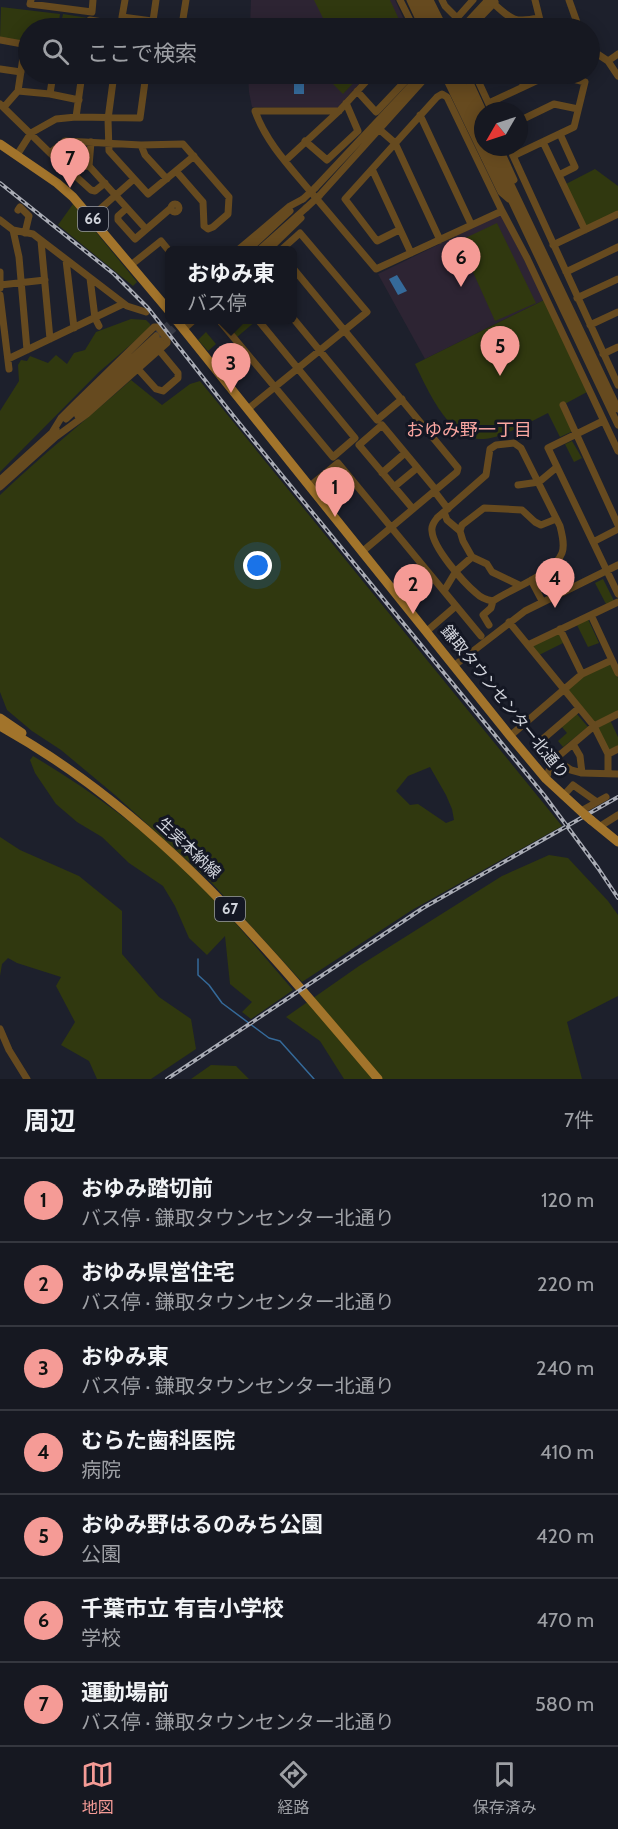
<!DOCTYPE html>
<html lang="ja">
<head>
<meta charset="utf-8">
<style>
  body { margin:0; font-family:Cabin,"Noto Sans JP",sans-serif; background:#1f212a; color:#f1f3f6 }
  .compass { position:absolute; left:474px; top:102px; width:54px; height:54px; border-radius:50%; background:#161821; box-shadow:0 3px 15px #0003; rotate:231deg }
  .you { position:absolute; left:258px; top:566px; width:21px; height:21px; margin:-15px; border:4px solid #fff; border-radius:50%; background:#1a73e8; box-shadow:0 0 0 9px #1a73e833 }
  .badge { display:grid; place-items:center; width:39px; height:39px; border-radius:50%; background:#f59b96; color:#111; font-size:20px; font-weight:700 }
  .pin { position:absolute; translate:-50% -50px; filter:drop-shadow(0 2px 3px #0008) }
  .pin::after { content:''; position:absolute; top:32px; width:21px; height:18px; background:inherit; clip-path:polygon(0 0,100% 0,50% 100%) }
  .popup { position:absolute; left:165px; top:246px; width:132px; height:78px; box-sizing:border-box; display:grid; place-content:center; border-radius:9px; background:#161821; filter:drop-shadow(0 2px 4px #0005); font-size:20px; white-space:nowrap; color:#9ea0a5 }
  .popup b { font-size:22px; color:#f1f3f6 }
  .popup::after { content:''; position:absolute; left:50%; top:100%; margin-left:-12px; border:12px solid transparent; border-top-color:#161821 }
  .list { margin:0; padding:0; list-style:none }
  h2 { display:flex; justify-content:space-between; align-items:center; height:78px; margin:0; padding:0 24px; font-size:26px }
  h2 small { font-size:20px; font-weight:400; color:#9ea0a5 }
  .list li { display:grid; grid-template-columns:39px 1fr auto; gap:18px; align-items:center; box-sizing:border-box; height:84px; padding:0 24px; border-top:2px solid #35373f }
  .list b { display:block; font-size:22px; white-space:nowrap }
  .list p { margin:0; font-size:20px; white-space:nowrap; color:#9ea0a5 }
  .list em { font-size:20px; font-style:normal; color:#9ea0a5 }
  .icon { flex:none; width:33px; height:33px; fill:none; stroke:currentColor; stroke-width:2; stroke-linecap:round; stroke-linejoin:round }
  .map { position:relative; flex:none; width:618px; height:1079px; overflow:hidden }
  .search { position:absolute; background:#161821; box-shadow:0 3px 15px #0003; left:18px; right:18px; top:18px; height:66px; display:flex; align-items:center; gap:15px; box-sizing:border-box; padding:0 21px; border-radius:33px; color:#9ea0a5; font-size:22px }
  .sheet { height:666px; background:#161821 }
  nav { display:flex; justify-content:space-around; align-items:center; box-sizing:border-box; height:84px; border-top:2px solid #35373f; background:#161821; font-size:16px; color:#9ea0a5 }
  nav a { display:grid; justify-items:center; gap:3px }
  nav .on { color:#f59b96 }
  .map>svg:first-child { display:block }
</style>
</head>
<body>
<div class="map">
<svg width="618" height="1079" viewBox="0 0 618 1079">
  <rect width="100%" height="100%" fill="#1d202c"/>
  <!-- education -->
  <path fill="#2d2433" d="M251,0H395L408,28H250Z
    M248,74H368L337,108L252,107L249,92Z
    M501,214L544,300L425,359L378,274Z"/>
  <!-- green -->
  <path fill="#30380f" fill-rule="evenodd" d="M314,0H390L403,28H328Z
    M1,7L60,14L58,28H28V42L0,38Z
    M63,14L88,18L86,28H60Z
    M323,74H362L343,94Z
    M595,169L618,186V212L585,227L566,184Z
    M73,204L137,282L133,286L58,225Z
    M497,223L536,303L495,321L459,241Z
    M544,300L587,392L561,406L573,431L560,437L548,413C532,421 501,438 484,439C449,441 428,390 415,364Z
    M131,319L146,320L150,324V328L99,372L0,472V411L19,381L18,365L21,360L27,361L30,356L48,363L56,355L67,364L74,353L85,350L96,332Z
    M222,320H255L256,321L237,337Z
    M206,332L216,344L208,351L198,340Z
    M131,380L162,405L190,384L200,381L562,826L412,910L302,982L211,882L115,795L61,750L32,731L7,710L0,692V495C42,455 87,419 131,380ZM430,767L446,795L452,809L454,820L446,823L418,804L410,805L396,791L408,776Z
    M572,441L582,458L574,462L565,444Z
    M603,579L614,601L606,604L595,583Z
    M588,619L599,643L588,647L577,625Z
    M559,632L565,642L539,655L533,646Z
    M611,663L618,678V712L594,722L569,691V688L583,676Z
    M576,713L588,727L563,747L558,741L567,733L561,726Z
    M610,720L618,737V746L608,750L598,728Z
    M33,756C88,789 140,826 186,871C225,908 258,950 293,990L251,1019L242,1012L252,1002L230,984L225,936L207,955L189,938L175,906L163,886L129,863L102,837L77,822L56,804L35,773L30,760Z
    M0,837L20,850L79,876L122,911V954L159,997L191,1019L196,1049L151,1079H97L89,1061L61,1045L75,1022L56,986L61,977L17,963L8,958L2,964L0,976Z
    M549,855L568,858L608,901L618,915V996L567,1022L582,1079H344L320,1041L286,1017L359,966L502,876Z
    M211,1065L236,1066L249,1079H191Z"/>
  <!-- water -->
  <path fill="#356a9a" d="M294,75L304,76V94H294Z
    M397,275L407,291L398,295L389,279Z"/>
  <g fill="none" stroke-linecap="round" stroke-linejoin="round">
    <!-- stream -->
    <path stroke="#356a9a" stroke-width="1.5" d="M198,959V975L209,985L222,1003L269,1038L280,1041L314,1079"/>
    <!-- minor-tunnel -->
    <path stroke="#383b46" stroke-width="7" stroke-dasharray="7 3.5" stroke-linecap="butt" d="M156,336L174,320
      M161,340L183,320"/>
    <!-- minor -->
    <path stroke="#664a1f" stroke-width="7" d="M31,0L30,4L92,12L93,0
      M125,0L122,17L182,25L186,0
      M400,0L414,28
      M410,0L423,28
      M417,0L430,28
      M423,0L437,28
      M430,0L444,28
      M442,0L445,6L457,18L473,0
      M535,0L542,28
      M569,0L579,28
      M493,3C512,20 514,23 539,18
      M89,28L90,20L121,25L120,28
      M152,28L156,0
      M462,28L488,0
      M470,28L495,2
      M481,28H484
      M0,40L28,45
      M590,49L608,61L618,76
      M608,61L618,54
      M0,69L21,72
      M114,74L108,119L109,151L148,194L194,156
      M444,74L501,192L509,199
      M451,74L483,141
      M458,74L483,126
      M466,74L483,111
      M475,74L492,111
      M518,74L524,86
      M18,91L25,44
      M357,91L376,112L412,74
      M50,94L53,74
      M489,103L551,74
      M0,104L50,153L91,190L95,191L105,183
      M4,107L18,91L50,94L79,100
      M339,111H255C266,142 289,166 310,191C332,217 354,243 376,269L502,211L527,258L618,451
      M420,115L471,224
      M76,117L82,74
      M519,121L554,104L578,109
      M380,130L395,143L440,240
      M305,141L327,160L358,131L346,103
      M91,142L89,166L146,229
      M543,142L585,230
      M141,145L145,155L167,179
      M486,147L618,425
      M493,147L618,409
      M499,147L514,180
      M509,147L618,385
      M50,153L65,141L141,145L183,144L229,197L228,214L213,227L208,229L204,226L203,202L176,171
      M17,155L31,133L56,119L76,117L140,118L146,74
      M513,156L574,127L585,82L553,74
      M285,161L339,111L373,74
      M372,169L411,253
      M74,174L80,167L89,166
      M559,175L575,167L560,134
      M315,188L422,74
      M319,196L429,74
      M171 208a4 4 0 1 1 8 0a4 4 0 1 1-8 0Z
      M127,208L118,216V220L135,239L171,208
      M18,210L20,207L29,216L25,233
      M91,217L134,179
      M0,220L13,230L33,234L127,306L146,312
      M13,230L19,257L27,350
      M399,230L377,241L345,199L437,97L442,94L447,97L502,211
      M41,241L50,339
      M553,245L618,214
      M238,250L290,206L303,199
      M248,250L290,211
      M259,250L306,208
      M268,250L301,218
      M66,260L74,328
      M131,265L161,241L170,252
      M292,267L458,468L457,472L363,551
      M0,272V288
      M566,272L618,247
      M90,278L95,318L99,326
      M0,285L45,280
      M0,295L9,369
      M577,298L618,279
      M292,317L377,420L402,399
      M219,320L333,457L355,438L258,320
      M590,325L618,312
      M184,329L194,320
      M603,354L618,347
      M8,359L123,304
      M138,369L156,389L163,391L178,378V373L159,350
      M563,405L618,525
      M248,409L367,312L300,233L281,250
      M78,416L160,341
      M66,419L156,336
      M603,421L548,448L618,594
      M53,431L61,418L74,405L154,327H158L167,339V343L87,414L57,436
      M514,443L521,448L560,526C562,534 565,545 562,553C554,574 512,588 493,601C487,600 481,598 476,593C463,582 433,548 432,531C431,526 434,522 437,518L486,475L490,449L496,445Z
      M382,473L405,453
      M0,480L56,429
      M518,485L539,482L557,467
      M310,486L338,463L481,636
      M0,487L59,434
      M394,487L417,468
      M435,492L448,509
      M413,509L359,445L382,425L436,490
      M444,512L447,520L460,531
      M593,542L618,529
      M531,580L542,601
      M519,585L492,572L487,564L472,557L463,541L460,531L462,525L484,508L522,510L535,522L541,525L556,519
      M444,591L456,571L472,557
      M591,615L618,673
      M509,622L594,726L608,754V773
      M489,625L483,615L491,608L493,601
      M560,629L582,674
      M427,631L456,606
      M528,645L618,602
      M455,665L525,611L618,565
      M510,736L582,674L612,660
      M573,744L580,756L582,773
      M608,754L618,749
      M555,759L571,770L582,773L618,774
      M552,762L537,744L579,708
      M546,779L552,762L555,759L594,726L618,714
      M563,796L573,785L597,802
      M581,811L606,797
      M599,827L618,815
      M0,1029L9,1050L27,1079"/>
    <!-- major -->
    <path stroke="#a2742b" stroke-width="9" d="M0,144L57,183L73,197L170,312
      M176,320L510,736L546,779L585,815
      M0,718L22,733
      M0,726C158,814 263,944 378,1079
      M591,820L618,842"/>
    <!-- rail casing -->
    <g stroke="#a9acb5" stroke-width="4">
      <path id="rail" d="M0,183L114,274L148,308L235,418L544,795L598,868L618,898
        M167,1079L423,908L618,797"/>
    </g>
    <!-- rail -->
    <use href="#rail" stroke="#141723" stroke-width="1.5" stroke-dasharray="4.5" stroke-linecap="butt"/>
    <!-- minor-bridge -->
    <path stroke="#664a1f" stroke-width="7" d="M303,199L315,188
      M306,208L319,196"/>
    <!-- major-bridge -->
    <path stroke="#a2742b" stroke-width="9" d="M585,815L591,820"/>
  </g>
  <g text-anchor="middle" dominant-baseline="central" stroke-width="6" stroke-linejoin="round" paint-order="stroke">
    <!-- shield labels -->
    <g fill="#141723" stroke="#989ba4" stroke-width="1.5">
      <rect x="78" y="207" width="30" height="24" rx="4.5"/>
      <rect x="215" y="897" width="30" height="24" rx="4.5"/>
    </g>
    <g font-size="15" font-weight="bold" fill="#d0d3db">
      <text x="93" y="219">66</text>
      <text x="230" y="909">67</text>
    </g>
    <!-- street labels -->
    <g font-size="16" fill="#d0d3db" stroke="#141723">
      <text transform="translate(505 702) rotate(51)">鎌取タウンセンター北通り</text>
      <text transform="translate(189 848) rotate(43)">生実本納線</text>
    </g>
    <!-- neighbourhood labels -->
    <g font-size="18" fill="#f9a5a0" stroke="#141723">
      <text x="469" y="430">おゆみ野一丁目</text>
    </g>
  </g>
</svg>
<svg class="compass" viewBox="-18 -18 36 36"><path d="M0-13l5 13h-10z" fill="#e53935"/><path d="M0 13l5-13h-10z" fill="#9ea0a5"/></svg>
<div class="you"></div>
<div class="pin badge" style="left:335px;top:517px">1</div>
<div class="pin badge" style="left:413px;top:614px">2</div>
<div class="pin badge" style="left:231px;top:393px">3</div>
<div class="popup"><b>おゆみ東</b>バス停</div>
<div class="pin badge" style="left:555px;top:608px">4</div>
<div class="pin badge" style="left:500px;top:376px">5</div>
<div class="pin badge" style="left:461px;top:287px">6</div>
<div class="pin badge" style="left:70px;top:188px">7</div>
<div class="search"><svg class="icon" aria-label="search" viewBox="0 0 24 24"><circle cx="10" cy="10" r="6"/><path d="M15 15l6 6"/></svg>ここで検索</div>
</div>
<section class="sheet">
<h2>周辺<small>7件</small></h2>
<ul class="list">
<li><span class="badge">1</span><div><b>おゆみ踏切前</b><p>バス停 · 鎌取タウンセンター北通り</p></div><em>120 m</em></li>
<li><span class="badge">2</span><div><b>おゆみ県営住宅</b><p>バス停 · 鎌取タウンセンター北通り</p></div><em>220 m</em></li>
<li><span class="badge">3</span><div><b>おゆみ東</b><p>バス停 · 鎌取タウンセンター北通り</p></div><em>240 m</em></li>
<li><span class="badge">4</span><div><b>むらた歯科医院</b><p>病院</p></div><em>410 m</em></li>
<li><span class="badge">5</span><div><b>おゆみ野はるのみち公園</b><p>公園</p></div><em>420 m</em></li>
<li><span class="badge">6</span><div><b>千葉市立 有吉小学校</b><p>学校</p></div><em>470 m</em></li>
<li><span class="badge">7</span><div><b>運動場前</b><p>バス停 · 鎌取タウンセンター北通り</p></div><em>580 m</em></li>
</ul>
</section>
<nav>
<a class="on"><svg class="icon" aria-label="map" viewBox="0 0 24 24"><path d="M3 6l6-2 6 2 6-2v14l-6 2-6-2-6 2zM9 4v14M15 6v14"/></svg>地図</a>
<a><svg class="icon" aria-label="directions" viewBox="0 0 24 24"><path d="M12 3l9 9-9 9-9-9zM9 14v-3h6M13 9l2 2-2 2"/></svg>経路</a>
<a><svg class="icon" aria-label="saved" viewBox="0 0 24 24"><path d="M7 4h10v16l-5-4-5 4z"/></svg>保存済み</a>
</nav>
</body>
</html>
